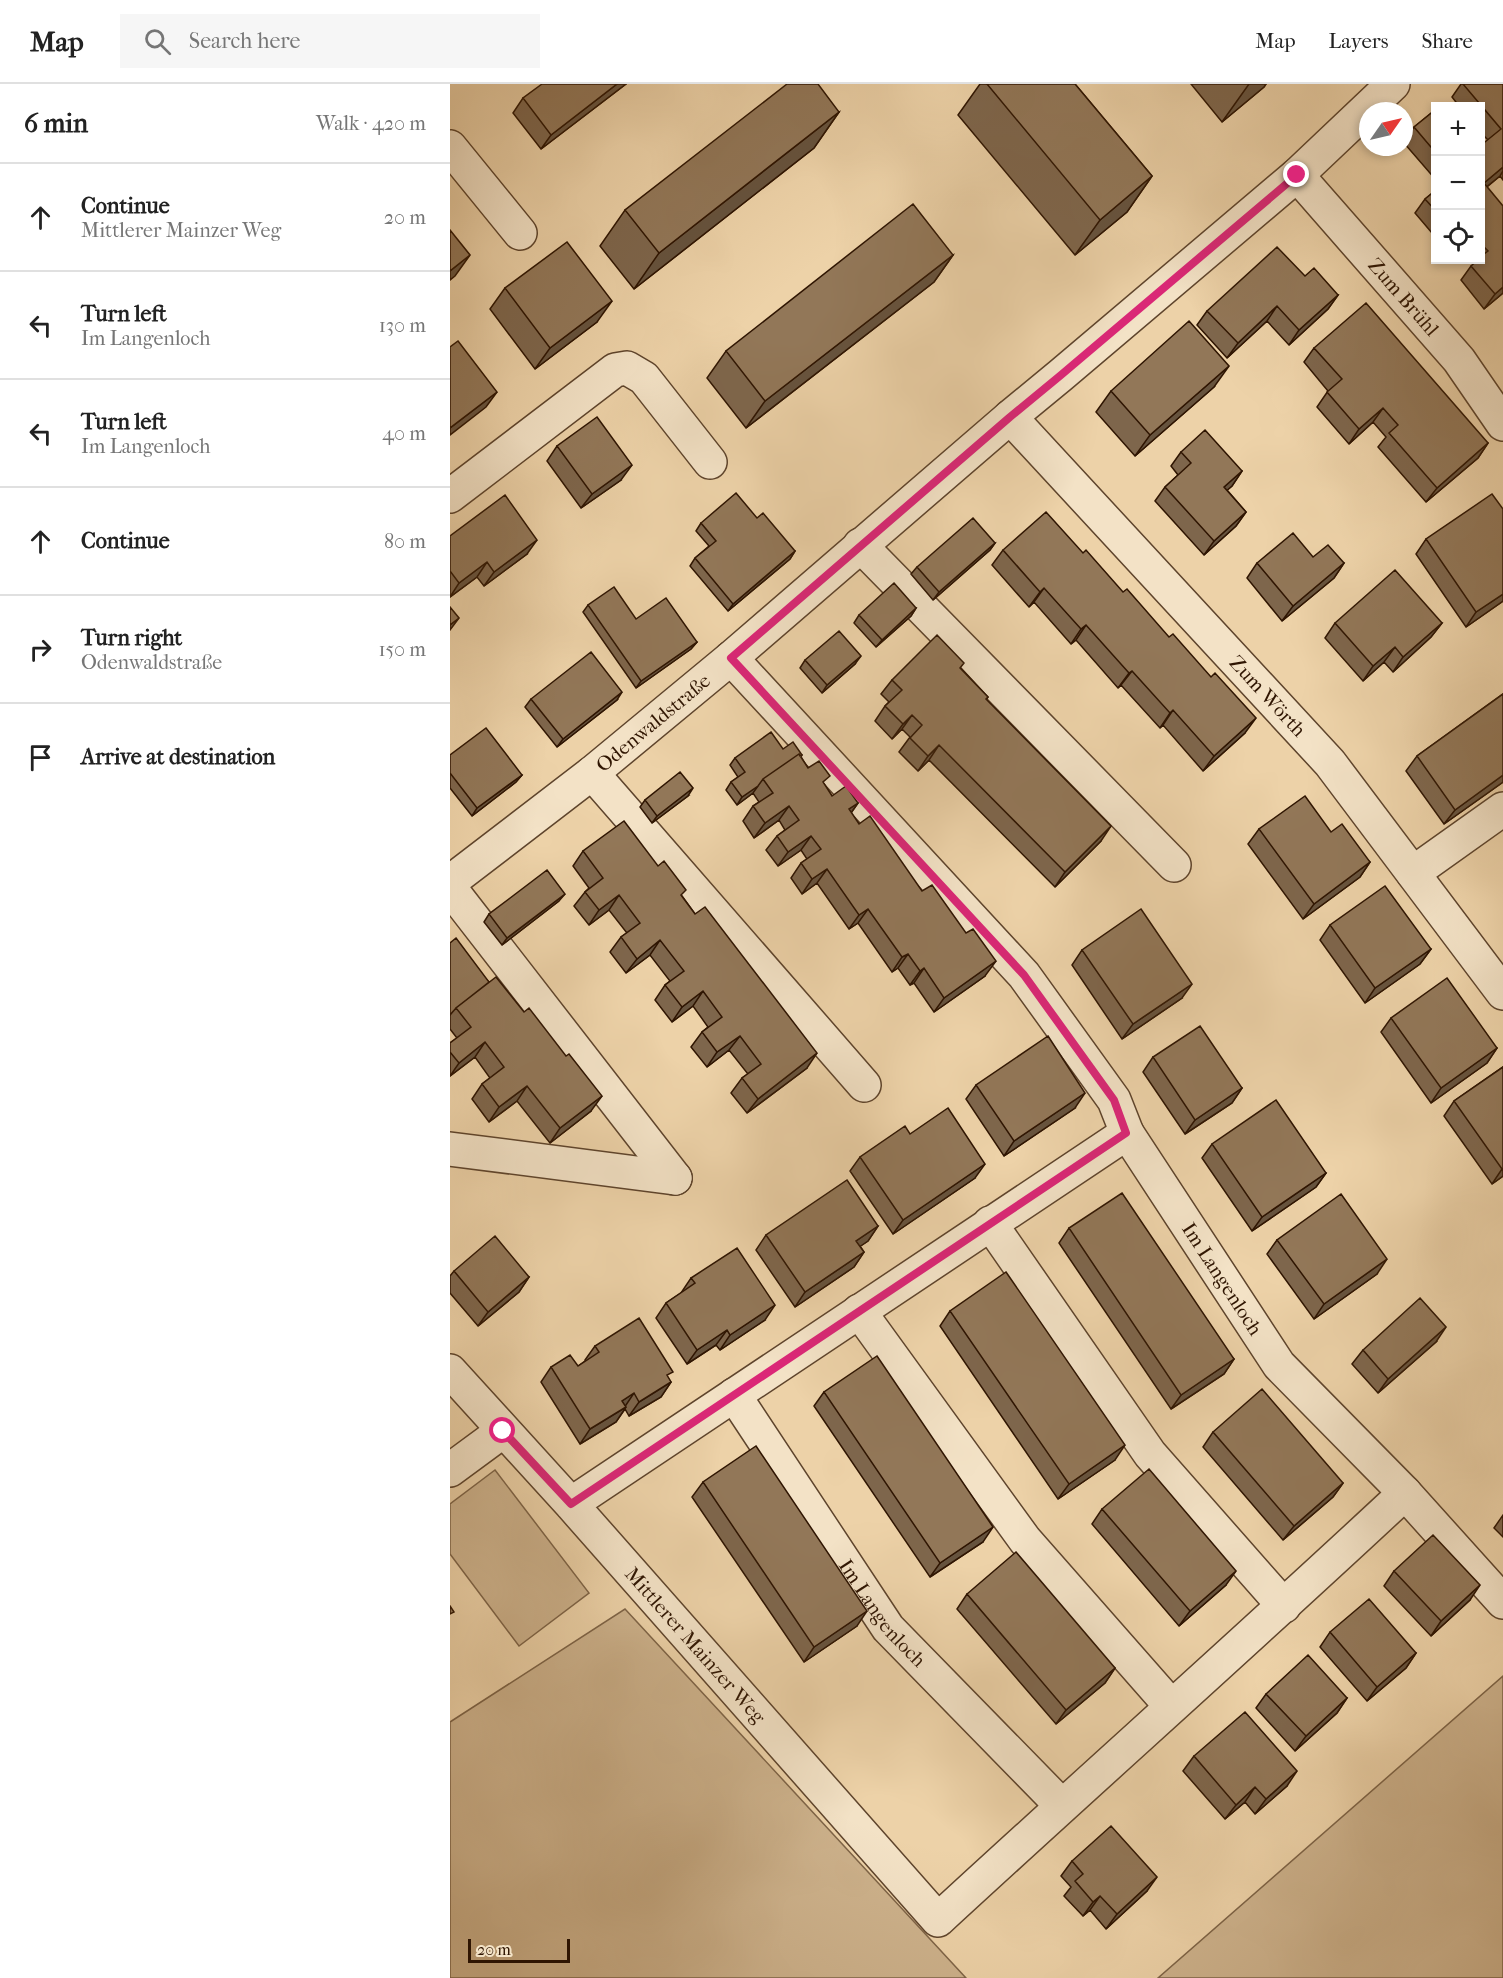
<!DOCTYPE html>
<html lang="en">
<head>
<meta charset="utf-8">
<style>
  body { margin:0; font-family:"IM FELL French Canon",serif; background:#f6f6f6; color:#222 }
  .controls { position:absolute; right:18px; top:18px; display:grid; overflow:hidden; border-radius:0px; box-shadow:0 3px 9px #0003 }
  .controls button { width:54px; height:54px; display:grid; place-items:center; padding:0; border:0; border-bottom:2px solid #e0e0e0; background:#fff; color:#222; font:30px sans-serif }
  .compass { position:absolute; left:909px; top:18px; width:54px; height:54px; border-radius:50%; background:#fff; box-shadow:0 3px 9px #0003; rotate:56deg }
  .scale { position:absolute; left:18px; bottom:15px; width:102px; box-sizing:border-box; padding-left:6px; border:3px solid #2f1502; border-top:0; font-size:16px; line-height:21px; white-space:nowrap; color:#2f1502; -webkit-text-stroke:4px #f3e2c6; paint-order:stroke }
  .stop { position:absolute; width:18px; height:18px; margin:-14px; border:4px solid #db2777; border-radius:50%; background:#fff }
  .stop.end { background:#db2777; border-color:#fff; box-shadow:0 2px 6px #0008 }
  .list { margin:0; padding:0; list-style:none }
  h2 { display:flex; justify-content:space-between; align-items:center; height:78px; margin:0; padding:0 24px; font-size:26px }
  h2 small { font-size:20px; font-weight:400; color:#767676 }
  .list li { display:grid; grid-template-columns:39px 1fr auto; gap:18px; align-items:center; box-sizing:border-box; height:108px; padding:0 24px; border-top:2px solid #e0e0e0 }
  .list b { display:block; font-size:22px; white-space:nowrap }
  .list p { margin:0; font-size:20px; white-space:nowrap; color:#767676 }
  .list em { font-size:20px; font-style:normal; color:#767676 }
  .icon { flex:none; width:33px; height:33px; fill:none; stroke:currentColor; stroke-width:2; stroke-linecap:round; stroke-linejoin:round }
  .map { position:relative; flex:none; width:1053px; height:1894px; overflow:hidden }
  header { display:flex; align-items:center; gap:36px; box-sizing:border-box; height:84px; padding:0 30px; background:#fff; border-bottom:2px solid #e0e0e0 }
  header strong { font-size:28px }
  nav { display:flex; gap:33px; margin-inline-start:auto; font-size:21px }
  .search { width:420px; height:54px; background:#f6f6f6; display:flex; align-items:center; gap:15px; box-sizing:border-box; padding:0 21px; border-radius:0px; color:#767676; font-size:22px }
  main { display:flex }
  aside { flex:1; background:#fff }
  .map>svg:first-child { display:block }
</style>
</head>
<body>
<header>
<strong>Map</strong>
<div class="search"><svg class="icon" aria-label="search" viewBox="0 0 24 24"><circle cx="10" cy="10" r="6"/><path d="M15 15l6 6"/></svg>Search here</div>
<nav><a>Map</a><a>Layers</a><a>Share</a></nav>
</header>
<main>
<aside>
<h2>6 min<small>Walk · 420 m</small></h2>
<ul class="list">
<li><svg class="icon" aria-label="ahead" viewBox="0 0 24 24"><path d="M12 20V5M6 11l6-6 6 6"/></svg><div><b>Continue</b><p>Mittlerer Mainzer Weg</p></div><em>20 m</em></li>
<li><svg class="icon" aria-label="left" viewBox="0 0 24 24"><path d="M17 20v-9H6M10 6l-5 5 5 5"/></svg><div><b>Turn left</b><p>Im Langenloch</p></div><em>130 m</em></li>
<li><svg class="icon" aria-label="left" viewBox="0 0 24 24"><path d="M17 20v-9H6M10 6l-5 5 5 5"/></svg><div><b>Turn left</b><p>Im Langenloch</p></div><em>40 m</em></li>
<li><svg class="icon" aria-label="ahead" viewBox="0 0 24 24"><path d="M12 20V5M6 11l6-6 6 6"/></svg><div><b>Continue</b></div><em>80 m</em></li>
<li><svg class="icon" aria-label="right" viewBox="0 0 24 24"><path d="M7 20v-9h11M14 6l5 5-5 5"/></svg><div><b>Turn right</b><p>Odenwaldstraße</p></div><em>150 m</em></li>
<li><svg class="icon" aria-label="arrive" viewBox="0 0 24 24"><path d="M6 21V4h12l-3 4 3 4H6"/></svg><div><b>Arrive at destination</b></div></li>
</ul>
</aside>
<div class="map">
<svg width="1053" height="1894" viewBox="0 0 1053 1894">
  <rect width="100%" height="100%" fill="#edd2a8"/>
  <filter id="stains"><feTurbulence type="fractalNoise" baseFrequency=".00333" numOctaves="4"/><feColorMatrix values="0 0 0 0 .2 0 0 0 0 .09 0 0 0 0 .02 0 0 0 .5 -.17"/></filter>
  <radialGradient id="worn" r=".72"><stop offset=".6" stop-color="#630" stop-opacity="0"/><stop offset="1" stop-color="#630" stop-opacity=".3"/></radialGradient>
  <!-- green -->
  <path fill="#cdb28c" stroke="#7e6447" stroke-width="1.5" d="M45,1386L139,1509L69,1562L0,1470V1420Z
    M175,1525L516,1894H0V1638Z
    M1053,1592V1894H708Z"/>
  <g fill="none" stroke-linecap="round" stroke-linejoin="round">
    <!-- minor casing -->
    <g stroke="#5e442c" stroke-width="36">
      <g id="minor">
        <path d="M0,63L70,149"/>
        <path id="s1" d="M847,91L1009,276L1053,340"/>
        <path id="s2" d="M560,333L880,679L1053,909"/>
        <path d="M0,412L165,286L177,284L194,294L260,378"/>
        <path d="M410,461L724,781"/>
        <path d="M281,574L574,891L664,1016L677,1049"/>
        <path d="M142,689L414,1001"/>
        <path d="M963,789L1053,725"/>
        <path id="s3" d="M0,798L142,689L281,574L560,333L611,291L847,91L943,0"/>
        <path d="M0,804L225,1094"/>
        <path d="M0,1065L225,1094"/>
        <path d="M540,1139L700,1370L834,1522"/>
        <path d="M409,1227L575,1456L721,1622"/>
        <path id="s4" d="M0,1287L121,1420L488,1836C643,1693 801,1553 955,1409L829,1281L677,1049L121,1420"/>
        <path id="s5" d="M284,1311L438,1544L612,1722"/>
        <path d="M0,1386L53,1347"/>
        <path d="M955,1409L1053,1518"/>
      </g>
    </g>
    <!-- minor -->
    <use href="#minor" stroke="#f3e2c6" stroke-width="33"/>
  </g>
  <!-- wall -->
  <path fill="#7e664c" stroke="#2f1502" stroke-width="1.5" d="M176,0L91,65L63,29L73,14Z
    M530,0H625L702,92L677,128L625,171L508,31Z
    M741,0H816L814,3L772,38Z
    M1011,0H1053V96L1050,92L1037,103L1053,209L1034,225L1011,196L1021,182L1025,179L1022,176H1030V62L1038,56L1030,48V22H1009L1002,13Z
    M985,26L986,96L954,59V57L964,43Z
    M389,28L364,64L184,205L150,162L175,126Z
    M986,106V146L982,149L965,129L975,115Z
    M503,171L484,198L296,344L257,294L276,267Z
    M55,204L147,238L85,285L40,225Z
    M888,211L878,225L839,261L817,237L777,274L747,241L757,227Z
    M864,264L1038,359L1028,374L976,418L928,363L936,353L923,338L899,360L867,323L878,307L854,278Z
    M764,303L685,372L646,328L661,307Z
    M107,362L171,396L131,424L97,377Z
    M731,368L792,387L782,402L777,406L796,428L786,442L754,471L705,417L715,403L728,391L721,382Z
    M251,439L345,467L340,475L278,527L240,482L245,474L259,462L246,447Z
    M0,452L77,470L34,502L27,493L0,513Z
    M976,455L1053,517L1016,543L966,470Z
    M545,459L540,466L483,516L461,490L467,483Z
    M553,466L633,469L795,649L753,687L713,641L710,644L671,601L668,604L626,556L621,560L584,518L579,523L542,481Z
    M863,473L894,479L884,494L832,537L797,494L807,479Z
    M138,521L186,535L247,558L241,565L186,604L133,528Z
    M466,524L461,532L426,563L404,539L409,531Z
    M885,539H992L981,553L943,588L934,578L913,597L875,554Z
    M355,576L405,580L372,609L350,584Z
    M511,584L538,613L536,616L651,757L605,803L479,676L468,687L449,668L460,653L452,645L442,655L425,637L435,622L439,618L431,610L442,596Z
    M1053,610V698L994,740L956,687L967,672Z
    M81,615L167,616L107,663L75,623Z
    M333,665L352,671L351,673L358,684L374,700L382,712L408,719L401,729L409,740L472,807L535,892L484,928L464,899L460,901L448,884L442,888L408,839L399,845L367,799L352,810L341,794L351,779L357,775L351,766L328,782L316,766L327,752L335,746L329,736L304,754L293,737L303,722L309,718L303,709L287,721L276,706L281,698L288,693L280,681L285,674Z
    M0,671L72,691L66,698L22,732L0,704Z
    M238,712L202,739L190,723L195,716Z
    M809,745L881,748L920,778L910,793L853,835L798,760Z
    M133,767L208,782L232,812L357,984L297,1029L281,1009L292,994L298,990L279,966L257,983L241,963L252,948L258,943L243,922L222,938L205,916L215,901L220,897L200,871L176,889L160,868L171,853L177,849L159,826L139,841L124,822L135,808L139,804L123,782Z
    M109,817L52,861L34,838L39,830Z
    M880,841L981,865L970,880L915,919L870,856Z
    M0,859L39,898L141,1027L100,1059L67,1017L39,1038L22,1015L32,1000L40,994L25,973L0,992V959L7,954L0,945Z
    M632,866L732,914L672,955L622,881Z
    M941,934L1047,964L1037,979L981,1019L931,948Z
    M703,973L792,1004L782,1019L735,1050L693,988Z
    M1053,983V1092L1042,1100L994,1032L1004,1017Z
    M526,1001L625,1024L554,1072L516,1015Z
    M460,1050L525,1094L443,1150L400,1087L410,1073Z
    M762,1060L876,1089L866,1103L802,1147L752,1074Z
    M428,1142L418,1157L410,1162L414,1168L404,1183L345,1223L306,1166L316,1151Z
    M619,1144L784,1275L774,1290L721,1325L609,1159Z
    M827,1156L927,1190L864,1235L817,1170Z
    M4,1187L79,1193L69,1208L28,1242L0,1209V1192Z
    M241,1194L315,1236L270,1266L266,1261L237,1280L206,1234L216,1219L231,1209Z
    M500,1227L665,1376L608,1415L490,1242Z
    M986,1258L928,1309L902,1280L913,1266Z
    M145,1262L218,1294L221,1298L211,1313L179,1332L175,1325L166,1338L130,1360L91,1298L101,1283L128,1282L135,1277V1276Z
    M374,1308L533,1458L480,1493L364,1322Z
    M763,1348L893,1399L883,1413L833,1456L753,1363Z
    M253,1398L407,1542L354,1578L242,1413Z
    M652,1425L776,1501L729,1542L642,1440Z
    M1053,1431V1453L1044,1444Z
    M944,1487L1020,1516L981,1552L934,1502Z
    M517,1510L665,1584L655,1599L606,1640L507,1525Z
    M880,1548L966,1569L956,1584L917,1617L870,1563Z
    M816,1610L897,1614L887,1629L845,1667L806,1624Z
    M744,1672L837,1702L805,1730L795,1718L775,1735L733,1687Z
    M622,1777L697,1807L656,1845L640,1826L633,1832L614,1812L621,1803L611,1792Z"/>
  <!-- shaded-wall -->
  <path fill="#66533e" stroke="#2f1502" stroke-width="1.5" d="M167,0H176L91,65L101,51Z
    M799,0H816L814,3L772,38Z
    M389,28L364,64L184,205L209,169Z
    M1053,83V87L1050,92L1030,108L1034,99Z
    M702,92L677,128L625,171L650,136Z
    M20,171L5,192L0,196V187Z
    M503,171L484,198L296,344L315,317Z
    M1053,203V209L1034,225L1045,210Z
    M888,211L878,225L839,261L849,246Z
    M162,217L147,238L85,285L100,264Z
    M827,222L817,237L777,274L788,259Z
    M779,282L764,303L685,372L700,351Z
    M47,308L36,323L0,351V344Z
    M933,324L923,338L899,360L909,345Z
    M1038,359L1028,374L976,418L987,404Z
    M182,381L171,396L131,424L142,410Z
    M792,387L782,402L764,418L774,403Z
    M796,428L786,442L754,471L764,457Z
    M87,456L77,470L34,502L44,488Z
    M545,459L540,466L483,516L489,508Z
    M345,467L340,475L278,527L283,520Z
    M37,478L27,493L0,513L9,499Z
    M894,479L884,494L832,537L843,522Z
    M594,504L584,518L579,523L590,508Z
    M1053,510V517L1016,543L1026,528Z
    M466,524L461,532L426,563L432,556Z
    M9,534L0,546V541Z
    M992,539L981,553L943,588L953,573Z
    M636,541L626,556L621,560L631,545Z
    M247,558L241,565L186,604L191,597Z
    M945,563L934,578L913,597L923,582Z
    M411,572L405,580L372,609L377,601Z
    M682,587L671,601L668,604L679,589Z
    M172,608L167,616L107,663L113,655Z
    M723,626L713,641L710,644L720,629Z
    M462,631L452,645L442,655L453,640Z
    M806,634L795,649L753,687L764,672Z
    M489,661L479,676L468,687L478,672Z
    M72,691L66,698L22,732L27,724Z
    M1053,691V698L994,740L1005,726Z
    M308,702L303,709L287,721L292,713Z
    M243,704L238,712L202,739L207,732Z
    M408,719L398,733L399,725Z
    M339,722L329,736L304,754L315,739Z
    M661,742L651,757L605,803L615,788Z
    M361,752L351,766L328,782L338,768Z
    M920,778L910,793L853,835L864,820Z
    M377,785L367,799L352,810L362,795Z
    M115,810L109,817L52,861L57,854Z
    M169,811L159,826L139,841L149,826Z
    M418,825L408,839L399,845L409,831Z
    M210,856L200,871L176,889L187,875Z
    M981,865L970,880L915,919L925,904Z
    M458,870L448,884L442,888L452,873Z
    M546,877L535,892L484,928L494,914Z
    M474,884L464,899L460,901L470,887Z
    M742,900L732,914L672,955L683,940Z
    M253,907L243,922L222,938L232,923Z
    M290,952L279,966L257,983L267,968Z
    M35,958L25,973L0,992L9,979Z
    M1047,964L1037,979L981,1019L991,1004Z
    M367,969L357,984L297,1029L308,1015Z
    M77,1002L67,1017L39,1038L49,1023Z
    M792,1004L782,1019L735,1050L745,1036Z
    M635,1009L625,1024L554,1072L564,1057Z
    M152,1012L141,1027L100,1059L110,1044Z
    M535,1080L525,1094L443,1150L453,1136Z
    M1052,1085H1053V1092L1042,1100Z
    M876,1089L866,1103L802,1147L812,1133Z
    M428,1142L418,1157L396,1172L406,1157Z
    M414,1168L404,1183L345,1223L355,1208Z
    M937,1175L927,1190L864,1235L874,1220Z
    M79,1193L69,1208L28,1242L38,1228Z
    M325,1221L315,1236L270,1266L280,1251Z
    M996,1243L986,1258L928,1309L938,1295Z
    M277,1246L266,1261L237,1280L247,1266Z
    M784,1275L774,1290L721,1325L731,1311Z
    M221,1298L211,1313L179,1332L189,1318Z
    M184,1309L174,1324L172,1317Z
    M176,1323L166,1338L130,1360L140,1345Z
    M675,1361L665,1376L608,1415L619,1400Z
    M893,1399L883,1413L833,1456L844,1442Z
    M543,1443L533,1458L480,1493L490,1479Z
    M786,1487L776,1501L729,1542L740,1527Z
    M1030,1501L1020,1516L981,1552L991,1537Z
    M417,1527L407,1542L354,1578L364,1563Z
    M966,1569L956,1584L917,1617L927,1603Z
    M665,1584L655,1599L606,1640L616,1626Z
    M897,1614L887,1629L845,1667L856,1652Z
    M847,1687L837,1702L805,1730L816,1715Z
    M805,1703L795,1718L775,1735L786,1721Z
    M707,1793L697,1807L656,1845L667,1830Z
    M650,1812L640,1826L633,1832L643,1818Z"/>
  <!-- building -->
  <path fill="#927758" stroke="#2f1502" stroke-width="1.5" d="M92,0H167L101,51L73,14Z
    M337,0H368L389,28L209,169L175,126Z
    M537,0H625L702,92L650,136Z
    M1013,0H1053V83L1034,99L1053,122V203L1045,210L1021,182L1028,176H1030V173L1038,167L1030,159V62L1051,45Z
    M985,26H986V69L964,43Z
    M986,106V127L975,115Z
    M463,120L503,171L315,317L276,267Z
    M0,146L20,171L0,187Z
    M117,158L162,217L100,264L55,204Z
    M827,163L855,192L864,184L888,211L849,246L827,222L788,259L757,227Z
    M916,219L1038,359L987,404L939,349L948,341L933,324L909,345L877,308L892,295L864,264Z
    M739,237L779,282L700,351L661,307Z
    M8,257L47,308L0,344V263Z
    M147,333L182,381L142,410L107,362Z
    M755,346L792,387L774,403L796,428L764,457L715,403L741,379L731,368Z
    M286,409L307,434L313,429L345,467L283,520L245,474L266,457L251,439Z
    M1042,410L1053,425V510L1026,528L976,455Z
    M55,411L87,456L44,488L37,478L9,499L0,487V452Z
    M596,428L633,469L636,466L673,508L677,505L719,553L723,550L761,593L765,589L806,634L764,672L723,626L720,629L682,587L679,589L636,541L631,545L594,504L590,508L553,466Z
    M523,434L545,459L489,508L467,483Z
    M843,449L863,473L878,461L894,479L843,522L807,479Z
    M945,486L992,539L953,573L945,563L923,582L885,539Z
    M444,499L466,524L432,556L409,531Z
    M164,503L186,535L216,514L247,558L191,597L138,521Z
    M0,523L9,534L0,541Z
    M389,547L411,572L377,601L355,576Z
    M487,551L514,579L510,584L538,613L536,615L661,742L615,788L489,661L478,672L460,654L472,641L462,631L453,640L435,622L452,606L442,596Z
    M141,568L172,608L113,655L81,615Z
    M1053,610V691L1005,726L967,672Z
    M36,644L72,691L27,724L0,689V671Z
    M321,648L333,665L343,658L352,671L350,672L349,670L313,695L308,702L292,713L281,698L295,688L285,674Z
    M349,670L358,684L369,677L380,692L373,698L382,712L396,702L408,719L399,725L409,740L420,732L472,807L482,801L516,849L523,845L546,877L494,914L474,884L470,887L458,870L452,873L418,825L409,831L377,785L362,795L351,779L371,765L361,752L338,768L327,752L349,736L339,722L315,739L303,722L323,709L313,695Z
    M230,688L243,704L207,732L195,716Z
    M855,712L881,748L892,740L920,778L864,820L809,745Z
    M174,737L208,782L214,777L236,806L231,811L245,830L255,823L367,969L308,1015L292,994L311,980L290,952L267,968L252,948L272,933L253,907L232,923L215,901L234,887L210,856L187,875L171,853L190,839L169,811L149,826L135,808L153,794L133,767Z
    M97,786L115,810L57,854L39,830Z
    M935,802L981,865L925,904L880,841Z
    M691,825L742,900L683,940L632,866Z
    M6,854L39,898L6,924L0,931V859Z
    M46,893L74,928L79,924L116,972L119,970L152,1012L110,1044L77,1002L49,1023L32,1000L54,983L35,958L9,979L0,968V959L21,943L6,924Z
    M997,894L1047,964L991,1004L941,934Z
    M750,942L792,1004L745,1036L703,973Z
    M598,952L635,1009L564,1057L526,1001Z
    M1053,983V1085H1052L1004,1017Z
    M826,1016L876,1089L812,1133L762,1060Z
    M498,1024L535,1080L453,1136L410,1073L455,1042L460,1050Z
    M397,1096L428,1142L406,1157L414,1168L355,1208L316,1151Z
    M672,1109L784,1275L731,1311L619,1144Z
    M891,1110L937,1175L874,1220L827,1156Z
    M45,1152L79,1193L38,1228L4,1187Z
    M287,1164L325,1221L280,1251L277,1246L247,1266L216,1219L245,1199L241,1194Z
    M556,1188L675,1361L619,1400L500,1227Z
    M970,1214L996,1243L938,1295L913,1266Z
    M189,1234L223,1288L217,1291L221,1298L189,1318L184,1309L172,1317L176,1323L140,1345L101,1283L120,1271L128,1282L149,1268L145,1262Z
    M427,1272L543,1443L490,1479L374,1308Z
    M812,1305L893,1399L844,1442L763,1348Z
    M306,1362L417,1527L364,1563L253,1398Z
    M699,1385L786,1487L740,1527L652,1425Z
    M983,1451L1030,1501L991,1537L944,1487Z
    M566,1468L665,1584L616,1626L517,1510Z
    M919,1515L966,1569L927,1603L880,1548Z
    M0,1522L4,1528L0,1530Z
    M858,1571L897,1614L856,1652L816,1610Z
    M795,1628L847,1687L816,1715L805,1703L786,1721L744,1672Z
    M661,1742L707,1793L667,1830L650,1812L643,1818L625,1797L633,1790L622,1777Z"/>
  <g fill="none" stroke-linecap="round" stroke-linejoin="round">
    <!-- route -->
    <path stroke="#db2777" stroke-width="8" d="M53,1347L121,1420L676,1049L664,1016L574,891L281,574L560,333L611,291L847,91"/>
  </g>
  <g text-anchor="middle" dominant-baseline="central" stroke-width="6" stroke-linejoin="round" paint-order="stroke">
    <!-- street labels -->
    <g font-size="20" fill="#2f1502" stroke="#f3e2c6">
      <text stroke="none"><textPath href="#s1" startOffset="162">Zum Brühl</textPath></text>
      <text stroke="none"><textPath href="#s2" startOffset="380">Zum Wörth</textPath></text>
      <text stroke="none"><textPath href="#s3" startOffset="258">Odenwaldstraße</textPath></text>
      <text transform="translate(772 1195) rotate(57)">Im Langenloch</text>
      <text stroke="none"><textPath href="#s5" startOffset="264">Im Langenloch</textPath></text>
      <text stroke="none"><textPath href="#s4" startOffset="368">Mittlerer Mainzer Weg</textPath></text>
    </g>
  </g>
  <rect width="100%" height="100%" filter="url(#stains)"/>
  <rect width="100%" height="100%" fill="url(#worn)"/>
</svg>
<div class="controls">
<button>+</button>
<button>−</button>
<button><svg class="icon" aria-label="locate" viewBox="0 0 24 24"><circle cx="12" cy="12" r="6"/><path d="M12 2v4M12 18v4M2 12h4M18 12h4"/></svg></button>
</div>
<svg class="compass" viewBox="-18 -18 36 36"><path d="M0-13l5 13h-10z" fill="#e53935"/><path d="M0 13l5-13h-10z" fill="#767676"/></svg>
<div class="scale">20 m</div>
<div class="stop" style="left:53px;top:1347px"></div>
<div class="stop end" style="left:847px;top:91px"></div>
</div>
</main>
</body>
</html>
